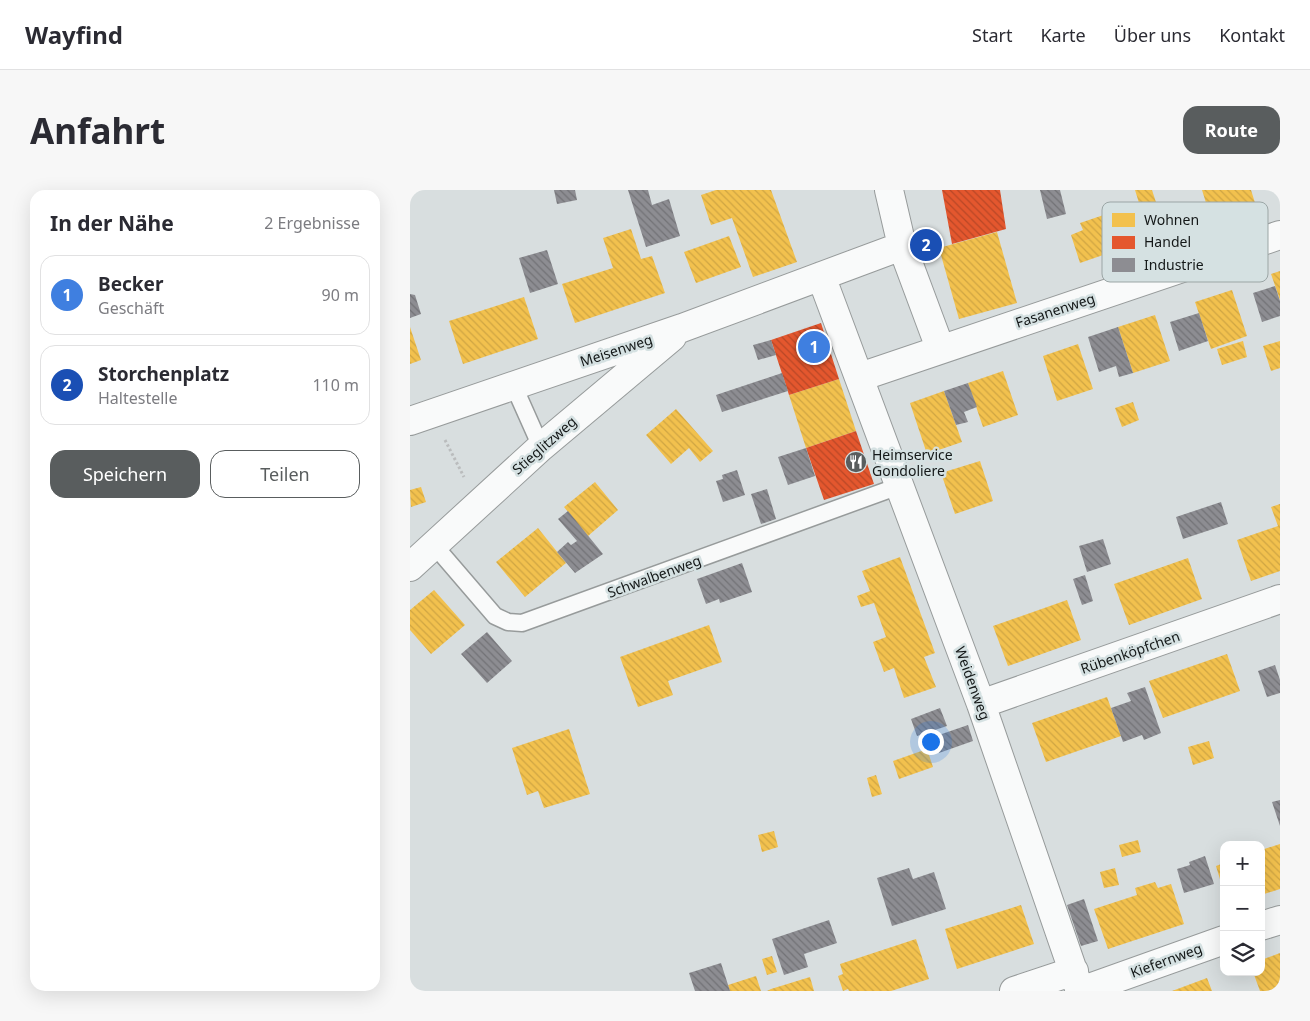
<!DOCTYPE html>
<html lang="de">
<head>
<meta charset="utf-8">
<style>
  body { margin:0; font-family:"Noto Sans",sans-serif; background:#f7f7f7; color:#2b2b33 }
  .controls { position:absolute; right:15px; bottom:15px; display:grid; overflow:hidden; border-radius:10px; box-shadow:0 5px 20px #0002 }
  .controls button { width:45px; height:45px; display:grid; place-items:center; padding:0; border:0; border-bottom:1px solid #e1e1e2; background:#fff; color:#2b2b33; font:25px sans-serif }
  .you { position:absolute; left:520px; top:551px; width:18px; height:18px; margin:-12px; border:4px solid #fff; border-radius:50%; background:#1a73e8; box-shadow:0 0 0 8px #1a73e833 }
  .badge { display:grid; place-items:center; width:32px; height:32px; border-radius:50%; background:#595d5e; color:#fff; font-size:16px; font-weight:700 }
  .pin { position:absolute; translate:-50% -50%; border:2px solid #fff; box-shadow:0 1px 5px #0006 }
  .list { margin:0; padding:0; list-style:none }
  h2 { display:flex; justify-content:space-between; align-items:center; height:65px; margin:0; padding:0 20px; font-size:21px }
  h2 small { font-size:16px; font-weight:400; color:#7c7c81 }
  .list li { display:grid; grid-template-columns:32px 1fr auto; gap:15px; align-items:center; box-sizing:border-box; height:80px; margin:0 10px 10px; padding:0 10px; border:1px solid #e1e1e2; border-radius:15px }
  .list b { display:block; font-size:19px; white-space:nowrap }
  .list p { margin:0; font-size:16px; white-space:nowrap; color:#7c7c81 }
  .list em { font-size:16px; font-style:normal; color:#7c7c81 }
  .actions { display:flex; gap:10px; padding:15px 20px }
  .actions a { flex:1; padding:11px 0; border:1px solid #595d5e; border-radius:15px; text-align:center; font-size:18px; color:#595d5e }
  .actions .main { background:#595d5e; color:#fff }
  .icon { flex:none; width:28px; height:28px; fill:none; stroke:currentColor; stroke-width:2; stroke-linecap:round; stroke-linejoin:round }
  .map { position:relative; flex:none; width:870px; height:801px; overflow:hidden; border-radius:15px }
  header { display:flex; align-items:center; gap:30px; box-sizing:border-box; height:70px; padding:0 25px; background:#fff; border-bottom:1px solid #e1e1e2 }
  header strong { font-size:24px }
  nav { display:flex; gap:28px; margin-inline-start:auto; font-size:18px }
  .intro { display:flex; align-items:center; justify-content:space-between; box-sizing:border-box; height:120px; padding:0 30px }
  h1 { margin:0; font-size:35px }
  .button { padding:12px 22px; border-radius:15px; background:#595d5e; color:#fff; font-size:18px; font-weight:700 }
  main { display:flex; gap:30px; padding:0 30px }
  aside { flex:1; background:#fff; border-radius:15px; box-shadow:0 5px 20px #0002 }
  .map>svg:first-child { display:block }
</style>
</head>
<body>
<header>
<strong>Wayfind</strong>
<nav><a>Start</a><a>Karte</a><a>Über uns</a><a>Kontakt</a></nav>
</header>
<div class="intro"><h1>Anfahrt</h1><a class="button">Route</a></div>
<main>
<aside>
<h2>In der Nähe<small>2 Ergebnisse</small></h2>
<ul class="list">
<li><span class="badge" style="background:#3f7fe0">1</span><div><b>Becker</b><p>Geschäft</p></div><em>90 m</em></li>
<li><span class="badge" style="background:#1a4fb4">2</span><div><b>Storchenplatz</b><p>Haltestelle</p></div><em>110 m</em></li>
</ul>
<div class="actions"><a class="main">Speichern</a><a>Teilen</a></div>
</aside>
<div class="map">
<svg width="870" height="801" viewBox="0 0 870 801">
  <defs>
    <pattern id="homes-back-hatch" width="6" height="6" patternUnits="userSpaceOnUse" patternTransform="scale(1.25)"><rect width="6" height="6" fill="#f2c14e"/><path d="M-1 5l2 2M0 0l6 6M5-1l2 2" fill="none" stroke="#cfa543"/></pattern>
    <pattern id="shops-back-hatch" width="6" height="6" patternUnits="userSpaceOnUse" patternTransform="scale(1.25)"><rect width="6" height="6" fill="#e4572e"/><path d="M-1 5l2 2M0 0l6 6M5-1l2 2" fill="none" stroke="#b84726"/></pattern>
    <pattern id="industry-back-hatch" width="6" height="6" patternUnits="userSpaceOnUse" patternTransform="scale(1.25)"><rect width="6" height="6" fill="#8d8d92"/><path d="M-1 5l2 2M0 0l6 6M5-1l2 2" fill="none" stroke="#727276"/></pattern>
  </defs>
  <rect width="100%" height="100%" fill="#d8dedf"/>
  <!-- homes -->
  <path fill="url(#homes-back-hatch)" d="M306,0H361L387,72L343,87L322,28L301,35L291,5Z
    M725,0H742L758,49L724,60L722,55L670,73L661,45L673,40L670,33L729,13Z
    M792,0H841L846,16L801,29Z
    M221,39L231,69L242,66L255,103L165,133L152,94L203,78L193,48Z
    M587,42L607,113L549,129L529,58Z
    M319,46L331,77L286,93L274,62Z
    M870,81V110L861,84Z
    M822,100L837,146L801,159L785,112Z
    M114,107L128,149L53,174L39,131Z
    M745,125L760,171L723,183L708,137Z
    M0,137L11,170L0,174Z
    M833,151L837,167L812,175L807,159Z
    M870,151V178L861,181L853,156Z
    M668,154L683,199L647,211L633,166Z
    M593,181L608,225L573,237L558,193Z
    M429,189L446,241L396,258L379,205Z
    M534,201L552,252L517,264L500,213Z
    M723,212L729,230L712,237L705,218Z
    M266,219L303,261L290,272L279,258L261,274L236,245Z
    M570,271L583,311L545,324L531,283Z
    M185,292L208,320L178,346L154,317Z
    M11,297L16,312L1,317L0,300Z
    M870,314V381L841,391L827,350L868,336L861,317Z
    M128,338L156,373L115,407L86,372Z
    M490,367L525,463L514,467L526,497L494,508L484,478L474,482L463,452L476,447L464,413L451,417L447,406L460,401L452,381Z
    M778,368L792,409L719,435L704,394Z
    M24,400L55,435L21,464L0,440V420Z
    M657,410L671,450L598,476L583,436Z
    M299,435L312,472L258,491L263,505L228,517L210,467Z
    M817,464L830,501L753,528L739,491Z
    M697,507L711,546L636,572L622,533Z
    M159,539L180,604L134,618L128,601L117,605L102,558Z
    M799,551L804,568L783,575L778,557Z
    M517,559L523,577L489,589L483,571Z
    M466,585L472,604L462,607L457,588Z
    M364,641L368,657L352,662L348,645Z
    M728,650L731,662L712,667L709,655Z
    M870,654V699L851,705V660Z
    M814,673V699H813L806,676Z
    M705,678L709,695L694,698L690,682Z
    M745,692L748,698L761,694L774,734L698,759L684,719L727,705L725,698Z
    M611,715L624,754L547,779L535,739Z
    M506,749L519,789L481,801H439L438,799L433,801L428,786L433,784L430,774Z
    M870,763V801H850L843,782H851V770Z
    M362,766L367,782L357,785L352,769Z
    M346,786L351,801H320L318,795Z
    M400,787L404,801H357L361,799Z
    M797,788L802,801H762Z"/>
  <!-- shops -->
  <path fill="url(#shops-back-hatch)" d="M532,0H590L596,39L542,54Z
    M411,133L429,189L379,205L361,150Z
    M446,241L464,294L414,310L396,258Z"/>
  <!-- industry -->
  <path fill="url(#industry-back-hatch)" d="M144,0H165L167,10L147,14Z
    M218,0H238L242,15L259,9L270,46L236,57Z
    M630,0H650L656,24L637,29Z
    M137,60L148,94L120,103L109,68Z
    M865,96L870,111V126L852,132L843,103Z
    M0,104L5,105L11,124L0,128Z
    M789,123L798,151L769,161L760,132Z
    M708,137L723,183L709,187L706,176L689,182L678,147Z
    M361,150L366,165L348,170L343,155Z
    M372,183L378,201L312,222L306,205Z
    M558,193L567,217L554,222L558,232L546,235L534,201Z
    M396,258L405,286L378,295L368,267Z
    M327,280L335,305L313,312L306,291L313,289L312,285Z
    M357,299L366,329L351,334L341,304Z
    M811,312L818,334L773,349L766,327Z
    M158,321L193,364L165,383L147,362L158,352L161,355L167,351L148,329Z
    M693,349L701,374L677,382L669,356Z
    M332,373L342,402L310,413L309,409L296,414L287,389Z
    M675,385L683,411L672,415L663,389Z
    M77,442L102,471L77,493L51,464Z
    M865,475L870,490V503L857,507L848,481Z
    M735,497L751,543L734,550L732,545L713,552L701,518L721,511L717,503Z
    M530,518L537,536L507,546L501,529Z
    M558,535L563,551L529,563L523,547Z
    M870,610V636L862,612Z
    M795,666L804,694L774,703L767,679L780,675L779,672Z
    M499,678L503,689L524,682L536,719L482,736L467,688Z
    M674,709L688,751L671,756L657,715Z
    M419,730L427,753L394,764L398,777L374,785L362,749Z
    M311,773L320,801H285L279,783Z"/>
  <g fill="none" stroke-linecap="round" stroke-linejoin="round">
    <!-- lane casing -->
    <g stroke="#979b9b" stroke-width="19">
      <path id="lane" d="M103,194L131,257
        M24,355L85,426L98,432L112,433L489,296"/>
    </g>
    <!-- street casing -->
    <g stroke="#979b9b" stroke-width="30">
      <path id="street" d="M479,0L492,56L530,158
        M411,86L571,514L670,801
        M450,187L870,45
        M0,231L272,138L492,56
        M0,377L131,257L262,147
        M571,514L870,409
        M851,736L870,730
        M604,801L664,781
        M671,801L814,750"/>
    </g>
    <!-- path -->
    <path stroke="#babcbd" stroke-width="3" stroke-dasharray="2.5 2.5" stroke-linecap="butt" d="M35,250L54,287"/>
    <!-- lane -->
    <use href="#lane" stroke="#f9fafa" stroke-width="16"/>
    <!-- street -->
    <use href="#street" stroke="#f9fafa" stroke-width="28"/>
  </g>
  <!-- icons -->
  <defs>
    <g id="restaurant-disc" transform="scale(1.125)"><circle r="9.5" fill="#595d5e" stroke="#d5e1e2"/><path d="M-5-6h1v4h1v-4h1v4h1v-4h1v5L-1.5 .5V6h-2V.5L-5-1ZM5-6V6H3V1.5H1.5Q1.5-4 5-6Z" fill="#fff"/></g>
  </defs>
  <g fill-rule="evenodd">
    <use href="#restaurant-disc" x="446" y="272"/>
  </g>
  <g text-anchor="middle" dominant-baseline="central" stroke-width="5" stroke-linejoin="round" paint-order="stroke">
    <!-- street labels -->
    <g font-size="14" fill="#141818" stroke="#d5e1e2">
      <text transform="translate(645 120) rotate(-18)">Fasanenweg</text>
      <text transform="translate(206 160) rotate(-18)">Meisenweg</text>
      <text transform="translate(134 255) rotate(-41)">Stieglitzweg</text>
      <text transform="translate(244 386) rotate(-20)">Schwalbenweg</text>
      <text transform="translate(720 462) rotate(-19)">Rübenköpfchen</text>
      <text transform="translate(563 493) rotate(70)">Weidenweg</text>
      <text transform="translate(756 770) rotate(-20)">Kiefernweg</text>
    </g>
    <!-- poi labels -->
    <g font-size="14" fill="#141818" stroke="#d5e1e2" text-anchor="start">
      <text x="462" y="264">Heimservice<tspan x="462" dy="16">Gondoliere</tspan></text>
    </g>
  </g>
  <!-- legend -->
  <rect x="692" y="12" width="166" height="80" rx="8" fill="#d5e1e2" stroke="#9ba5a5" stroke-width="1"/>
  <rect x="702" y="23" width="23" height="14" fill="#f2c14e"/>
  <rect x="702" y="46" width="23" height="13" fill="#e4572e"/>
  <rect x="702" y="68" width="23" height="14" fill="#8d8d92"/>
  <g font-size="14" fill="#141818">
    <text x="734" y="35">Wohnen</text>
    <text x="734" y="57">Handel</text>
    <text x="734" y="80">Industrie</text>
  </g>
</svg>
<div class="controls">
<button>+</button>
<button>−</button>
<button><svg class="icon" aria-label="layers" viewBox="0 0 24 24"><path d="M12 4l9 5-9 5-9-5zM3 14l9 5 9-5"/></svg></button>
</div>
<div class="you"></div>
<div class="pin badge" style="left:404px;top:157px;background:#3f7fe0">1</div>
<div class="pin badge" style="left:516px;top:55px;background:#1a4fb4">2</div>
</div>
</main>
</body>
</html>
